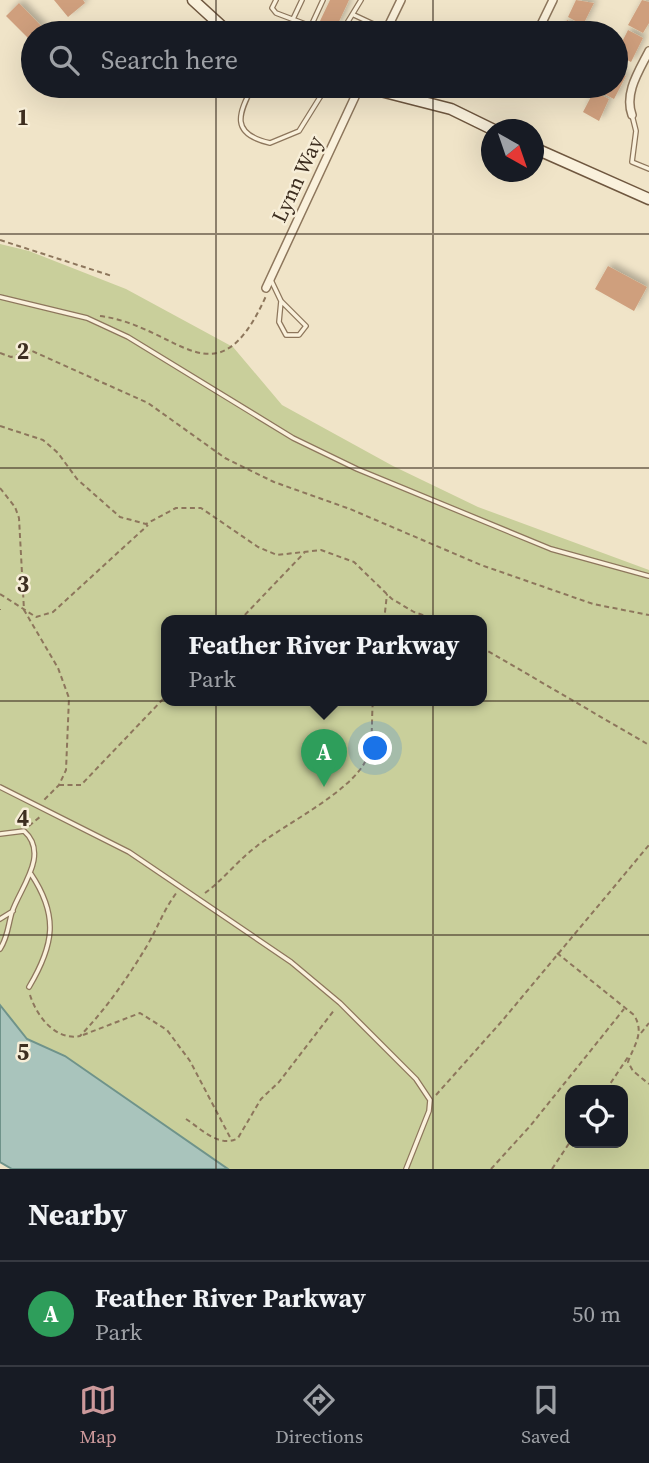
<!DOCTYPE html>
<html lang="en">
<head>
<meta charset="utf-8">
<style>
  body { margin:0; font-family:"Source Serif 4",serif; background:#20242c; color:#f1f3f6 }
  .controls { position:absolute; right:21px; bottom:21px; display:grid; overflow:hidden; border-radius:14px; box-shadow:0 7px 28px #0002 }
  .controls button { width:63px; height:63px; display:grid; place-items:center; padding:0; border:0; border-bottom:2px solid #363941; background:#171b24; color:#f1f3f6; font:35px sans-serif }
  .compass { position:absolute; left:481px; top:119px; width:63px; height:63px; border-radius:50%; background:#171b24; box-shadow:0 7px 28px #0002; rotate:140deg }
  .you { position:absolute; left:376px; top:749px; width:24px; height:24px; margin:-18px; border:5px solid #fff; border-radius:50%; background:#1a73e8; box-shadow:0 0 0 10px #1a73e833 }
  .badge { display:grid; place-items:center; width:46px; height:46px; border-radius:50%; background:#cc999b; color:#fff; font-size:23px; font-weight:700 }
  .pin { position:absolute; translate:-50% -58px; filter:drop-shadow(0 2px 4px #0008) }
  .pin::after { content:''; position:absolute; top:37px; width:24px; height:21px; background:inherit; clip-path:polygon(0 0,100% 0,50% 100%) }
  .popup { position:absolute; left:161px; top:615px; width:326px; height:91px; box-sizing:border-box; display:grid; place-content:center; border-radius:14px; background:#171b24; filter:drop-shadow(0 2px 5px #0005); font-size:23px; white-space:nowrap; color:#9ea1a6 }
  .popup b { font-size:26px; color:#f1f3f6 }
  .popup::after { content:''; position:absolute; left:50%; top:100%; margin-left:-14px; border:14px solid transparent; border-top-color:#171b24 }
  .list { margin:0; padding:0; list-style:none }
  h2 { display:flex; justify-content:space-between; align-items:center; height:91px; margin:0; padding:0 28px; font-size:30px }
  h2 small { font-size:23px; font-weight:400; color:#9ea1a6 }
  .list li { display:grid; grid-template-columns:46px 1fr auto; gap:21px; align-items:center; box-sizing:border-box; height:105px; padding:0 28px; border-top:2px solid #363941 }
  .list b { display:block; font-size:26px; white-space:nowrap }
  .list p { margin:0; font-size:23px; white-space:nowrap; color:#9ea1a6 }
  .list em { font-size:23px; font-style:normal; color:#9ea1a6 }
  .icon { flex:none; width:38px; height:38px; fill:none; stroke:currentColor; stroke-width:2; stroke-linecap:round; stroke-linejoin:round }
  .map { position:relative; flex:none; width:649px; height:1169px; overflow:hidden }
  .search { position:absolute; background:#171b24; box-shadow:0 7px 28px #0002; left:21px; right:21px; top:21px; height:77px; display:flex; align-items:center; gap:18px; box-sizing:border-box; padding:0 24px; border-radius:38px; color:#9ea1a6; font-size:26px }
  .sheet { height:196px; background:#171b24 }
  nav { display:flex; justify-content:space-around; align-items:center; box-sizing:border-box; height:98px; border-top:2px solid #363941; background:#171b24; font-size:19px; color:#9ea1a6 }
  nav a { display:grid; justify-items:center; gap:4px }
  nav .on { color:#cc999b }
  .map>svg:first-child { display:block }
</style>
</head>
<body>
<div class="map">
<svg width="649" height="1169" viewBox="0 0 649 1169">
  <defs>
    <filter id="shadow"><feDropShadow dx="4" dy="-4" stdDeviation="3.5" flood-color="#0004"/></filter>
  </defs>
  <rect width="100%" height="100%" fill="#f0e4c8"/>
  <!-- green -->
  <path fill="#c9cf9b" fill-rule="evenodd" d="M0,244L29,251L126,289L233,347L282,405L393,466L478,507L649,570V1169H228L65,1056L27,1039L0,1005ZM166,621H481V701H166ZM570,1090H623V1143H570Z"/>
  <!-- water -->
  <path fill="#a9c4bc" stroke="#6f938a" stroke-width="2" d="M0,1005L27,1039L65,1056L228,1169H12L0,1162Z"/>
  <!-- building -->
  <path fill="#cf9f7d" filter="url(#shadow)" d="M54,0H83L85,3L68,17Z
    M330,0H349L336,28L320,21Z
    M576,0L594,3L583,25L568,17Z
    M642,0L649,2V23L643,33L628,25Z
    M19,3L48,33H33V43L6,16Z
    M567,20L583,28L580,33H561Z
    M628,30L643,38L631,62L616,54Z
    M616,71L626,76L614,99L598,91L601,86H616Z
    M594,91L609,99L599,121L583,112Z
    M608,266L647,287L634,311L595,289Z"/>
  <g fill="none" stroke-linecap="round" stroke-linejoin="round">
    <!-- service casing -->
    <g stroke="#8d765c" stroke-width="6">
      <path id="service" d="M276,0L272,8L276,13L329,33
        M354,15L384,29
        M293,19L302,0
        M311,26L323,0
        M341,33L361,0
        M253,86C238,114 230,134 270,143L299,131L327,86
        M632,115L636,131L632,162L649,169
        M271,280L281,301L306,326L299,335H286L279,322L281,301
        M0,297L87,318L128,337L293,438L357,469L551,549L649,576
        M0,787L129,852L291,962L340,1003L416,1079L430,1100L429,1111L406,1169
        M0,834L24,831C50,854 20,888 12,912C8,925 8,937 0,949
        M0,919L13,911
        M29,987C54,945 59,916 31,874"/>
    </g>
    <!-- minor casing -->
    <g stroke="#8d765c" stroke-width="10">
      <path id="minor" d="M385,33L401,0
        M537,33L553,0
        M632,115C624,93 639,71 649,51
        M266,288L360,86"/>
    </g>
    <!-- secondary casing -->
    <g stroke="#6f573f" stroke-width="13">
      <path id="secondary" d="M193,0L229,33
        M361,86L451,109L494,130
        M534,148L649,199"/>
    </g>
    <!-- path -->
    <path stroke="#8d765c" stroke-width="2" stroke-dasharray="5 3.5" stroke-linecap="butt" d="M0,240L112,276
      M100,316C179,326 216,407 266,296
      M0,353L11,357L32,351L148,403L225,458L274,482L350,509L481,565L593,604L649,615
      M0,426L43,440L58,453L77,479L120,517L146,524L176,508H201L258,547L277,555L321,550L354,562L392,599L414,612L441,621
      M0,488L15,507L19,518L24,610L58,668L69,698L66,770L59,785L43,801
      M0,594L36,617L53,612L148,525
      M0,609V610
      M239,621L305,552
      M384,621L387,594
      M481,647L649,745
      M59,785H81L166,696
      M29,826L41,816
      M205,893C224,879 238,860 257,846C285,824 351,792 366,760C374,744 371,719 373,701
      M557,953L634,1015C645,1033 634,1045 628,1062L633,1071L649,1084
      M30,995C37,1017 56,1041 80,1036C106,1009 129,976 148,944C159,925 163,911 177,892
      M641,1033L649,1023
      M83,1035L140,1013L167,1030L190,1061L232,1141
      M606,1090L628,1057
      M436,1095L502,1021L649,845
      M186,1119C200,1128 220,1149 238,1138L261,1099L279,1082L335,1009
      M491,1169L531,1125L624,1009
      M552,1169L570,1142"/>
    <!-- service -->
    <use href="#service" stroke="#faf1dc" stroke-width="3.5"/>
    <!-- minor -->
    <use href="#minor" stroke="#faf1dc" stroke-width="7"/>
    <!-- secondary -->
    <use href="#secondary" stroke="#faf1dc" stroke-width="10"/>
  </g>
  <!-- grid -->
  <path fill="none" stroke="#3d2e20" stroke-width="2" stroke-opacity="0.55" d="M216,0V33M433,0V33M216,86V1169M433,86V1169M0,234H649M0,468H649M0,701H649M0,935H649"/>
  <g text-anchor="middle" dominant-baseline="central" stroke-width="5" stroke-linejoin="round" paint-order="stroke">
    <!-- street labels -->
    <g font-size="21" fill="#3d2e20" stroke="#f7eed8">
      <text transform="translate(297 179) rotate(-65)">Lynn Way</text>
    </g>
  </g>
  <g font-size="23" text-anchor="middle" font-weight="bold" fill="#3d2e20" stroke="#f7eed8" stroke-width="5" stroke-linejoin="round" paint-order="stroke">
    <text x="23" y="125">1</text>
    <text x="23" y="359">2</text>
    <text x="23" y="592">3</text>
    <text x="23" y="826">4</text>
    <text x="23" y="1060">5</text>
  </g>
</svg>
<div class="controls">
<button><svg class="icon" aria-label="locate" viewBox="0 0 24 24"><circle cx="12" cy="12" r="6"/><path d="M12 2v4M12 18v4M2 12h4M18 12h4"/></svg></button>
</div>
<svg class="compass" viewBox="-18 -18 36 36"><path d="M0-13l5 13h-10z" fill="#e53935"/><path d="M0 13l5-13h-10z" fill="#9ea1a6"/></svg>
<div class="you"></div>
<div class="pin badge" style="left:324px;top:787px;background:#2e9e5b">A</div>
<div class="popup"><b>Feather River Parkway</b>Park</div>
<div class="search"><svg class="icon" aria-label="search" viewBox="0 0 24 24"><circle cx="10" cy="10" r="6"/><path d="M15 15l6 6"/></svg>Search here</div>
</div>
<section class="sheet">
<h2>Nearby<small></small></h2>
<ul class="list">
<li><span class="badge" style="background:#2e9e5b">A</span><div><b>Feather River Parkway</b><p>Park</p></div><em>50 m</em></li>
</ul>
</section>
<nav>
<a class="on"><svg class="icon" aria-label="map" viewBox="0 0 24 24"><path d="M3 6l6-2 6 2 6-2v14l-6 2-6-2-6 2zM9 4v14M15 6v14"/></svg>Map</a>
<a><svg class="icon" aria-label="directions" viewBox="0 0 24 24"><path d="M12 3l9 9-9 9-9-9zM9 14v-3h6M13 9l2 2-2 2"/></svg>Directions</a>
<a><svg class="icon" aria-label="saved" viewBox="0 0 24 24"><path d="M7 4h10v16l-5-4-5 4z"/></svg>Saved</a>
</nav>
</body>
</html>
